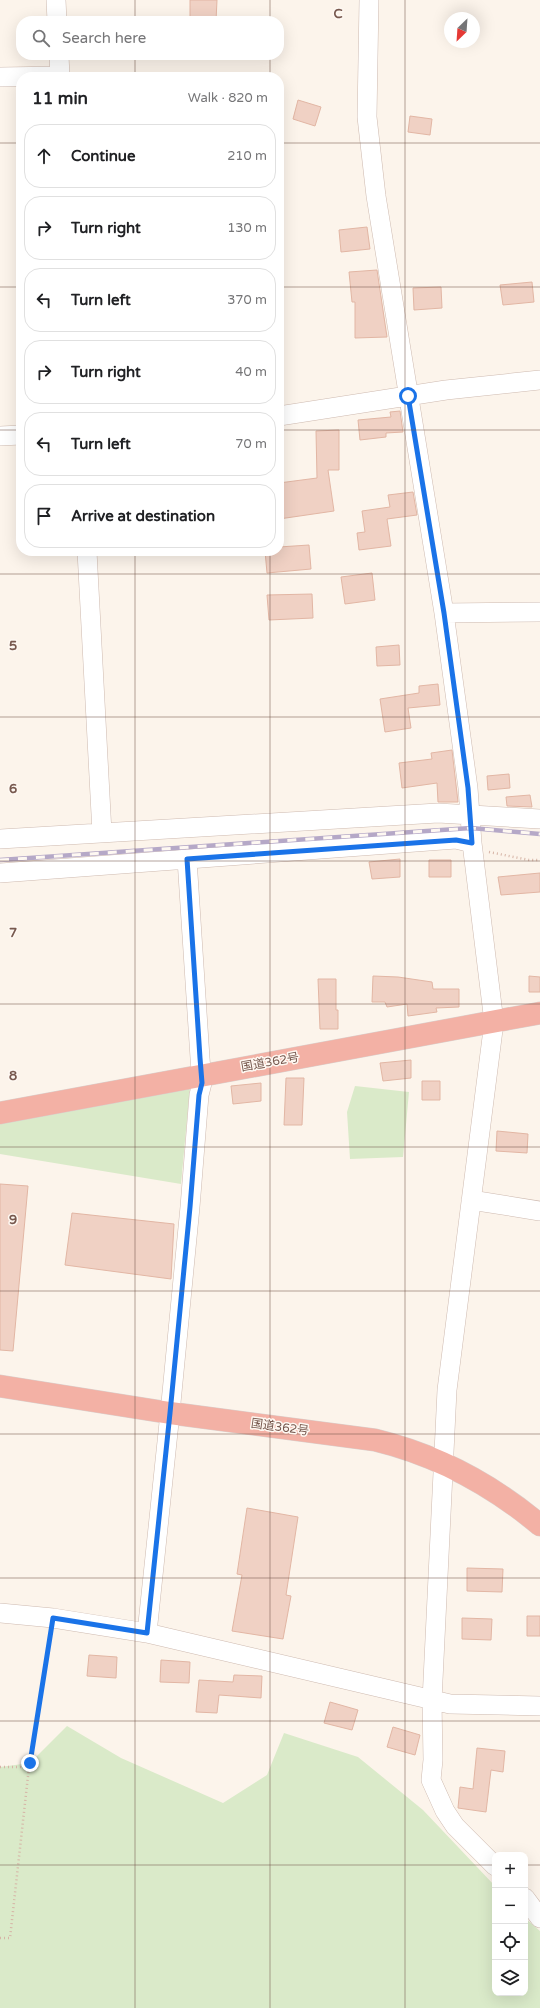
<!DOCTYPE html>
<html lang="en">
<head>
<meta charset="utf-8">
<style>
  body { margin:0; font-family:"Varela Round","Noto Sans JP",sans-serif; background:#f6f6f6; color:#202124 }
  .controls { position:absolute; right:12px; bottom:12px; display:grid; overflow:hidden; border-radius:8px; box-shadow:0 4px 16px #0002 }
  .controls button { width:36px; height:36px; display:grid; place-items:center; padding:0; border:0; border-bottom:1px solid #e0e0e0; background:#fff; color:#202124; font:20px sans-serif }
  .compass { position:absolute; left:444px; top:12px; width:36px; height:36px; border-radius:50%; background:#fff; box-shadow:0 4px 16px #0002; rotate:205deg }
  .stop { position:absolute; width:12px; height:12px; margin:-9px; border:3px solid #1a73e8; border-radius:50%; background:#fff }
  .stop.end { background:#1a73e8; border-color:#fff; box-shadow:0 1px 4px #0008 }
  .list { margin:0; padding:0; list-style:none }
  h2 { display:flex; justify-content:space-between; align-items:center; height:52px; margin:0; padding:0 16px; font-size:17px }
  h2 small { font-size:13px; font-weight:400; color:#757577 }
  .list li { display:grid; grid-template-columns:26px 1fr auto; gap:12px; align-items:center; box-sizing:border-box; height:64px; margin:0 8px 8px; padding:0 8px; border:1px solid #e0e0e0; border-radius:16px }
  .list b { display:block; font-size:15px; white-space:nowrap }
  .list em { font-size:13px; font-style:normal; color:#757577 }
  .icon { flex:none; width:22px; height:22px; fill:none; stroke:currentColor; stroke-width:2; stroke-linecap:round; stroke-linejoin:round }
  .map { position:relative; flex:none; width:540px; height:2008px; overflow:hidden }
  .search { position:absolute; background:#fff; box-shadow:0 4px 16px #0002; left:16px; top:16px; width:268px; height:44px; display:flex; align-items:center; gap:10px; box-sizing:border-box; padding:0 14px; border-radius:16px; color:#757577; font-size:15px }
  .panel { position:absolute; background:#fff; box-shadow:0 4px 16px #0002; left:16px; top:72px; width:268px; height:484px; border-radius:16px }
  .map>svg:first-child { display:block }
</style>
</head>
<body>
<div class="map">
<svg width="540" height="2008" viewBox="0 0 540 2008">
  <rect width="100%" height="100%" fill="#fcf4eb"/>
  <!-- green -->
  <path fill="#daeac9" d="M355,1086L409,1092L403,1157L350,1159L347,1112Z
    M190,1087L181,1184L0,1154V1118Z
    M67,1726L121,1758L223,1803L267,1775L284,1733L358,1757L423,1810L495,1886V1993H525V1918L540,1931V2008H0V1767L30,1763Z"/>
  <!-- building -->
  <path fill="#f0d1c4" stroke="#e2b6a4" d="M190,0H217L216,21H190Z
    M298,100L321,107L315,126L293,119Z
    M410,116L432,119L430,135L408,132Z
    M367,227L370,249L341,252L339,230Z
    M377,270L387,337L355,338V302H352L349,272Z
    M532,282L534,302L503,305L500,285Z
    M441,287L442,308L414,310L413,288Z
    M400,411L403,432L386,433V437L360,440L358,420L391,417L390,412Z
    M339,430V470H328L334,511L279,519V483L317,478L316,431Z
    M413,492L417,515L387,519L391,546L359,550L357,533L365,532L362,511L390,507L388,495Z
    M309,545L311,569L267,573L265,551H279V547Z
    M372,573L375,600L345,604L341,577Z
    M312,594L313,618L269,620L267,595Z
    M399,645L400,665L377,666L376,647Z
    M438,684L440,705L408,708L411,728L385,732L380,699L419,693V686Z
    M452,750L458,802H438L437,783L402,788L399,763L432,759L431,753Z
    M509,774L510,788L488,790L487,776Z
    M530,795L532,807L507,806L506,797Z
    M400,859V877L372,879L369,862Z
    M429,860H451V877H429Z
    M540,873V892L501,895L498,877Z
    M373,976L398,977L432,982L433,989H459V1007L436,1008L437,1012L408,1016L407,1004L387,1007L385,1002H372Z
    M529,976L540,977V992H529Z
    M318,979H336V1010H338V1029H320Z
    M411,1060V1078L383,1081L380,1063Z
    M286,1078H304L302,1125H284Z
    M422,1081H440V1100H422Z
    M261,1083V1101L233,1104L231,1086Z
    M497,1131L528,1134L527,1153L496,1151Z
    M0,1184L28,1186L13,1351L0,1350Z
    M72,1213L174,1224L171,1279L65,1265Z
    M247,1508L298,1517L286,1595L291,1596L283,1639L232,1631L242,1575L237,1574Z
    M467,1568L503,1569L502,1592L467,1591Z
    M527,1616H540V1636H527Z
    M462,1618L492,1619L491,1640L462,1639Z
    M89,1655L117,1657L116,1678L87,1676Z
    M161,1660L190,1662L189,1683L160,1682Z
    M234,1675L262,1676L261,1698L219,1695L217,1713L196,1712L199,1680L233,1682Z
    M330,1702L358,1710L352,1730L324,1723Z
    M393,1727L420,1735L415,1755L387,1747Z
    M477,1748L505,1751L503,1772L491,1770L486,1812L458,1808L460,1787L473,1789Z"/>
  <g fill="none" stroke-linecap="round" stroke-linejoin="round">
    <!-- minor casing -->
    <g stroke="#cebab0" stroke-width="20">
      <path id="minor" d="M56,0L57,21
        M369,0L367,117L376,196L444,613L468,788L472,843L494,1022L447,1390L432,1701L433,1760L431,1780L445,1811L455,1826L495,1866
        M59,55L60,77
        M0,77L60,76
        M279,416L446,390L540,380
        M0,436L21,435
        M87,551L102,833
        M444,613L540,612
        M0,839L438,813L540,819
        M0,873L456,839L472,843
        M471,1200L540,1211
        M0,1613L53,1618L147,1633L450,1704L540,1706
        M147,1633L170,1413L190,1207L199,1095L202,1083L200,1058L187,859
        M525,1898L540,1918"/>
    </g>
    <!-- highway casing -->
    <g stroke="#d9d0cd" stroke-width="23">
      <path id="highway" d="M0,1113L540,1013
        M0,1386L170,1413L375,1440C437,1455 491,1484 540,1525"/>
    </g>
    <!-- path -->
    <path stroke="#d6b4a6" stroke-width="2.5" stroke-dasharray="1 3" stroke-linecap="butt" d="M489,852L529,860H540
      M0,1767H29
      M0,1938H10L29,1767L51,1634"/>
    <!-- minor -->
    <use href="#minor" stroke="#fff" stroke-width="19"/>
    <!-- highway -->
    <use href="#highway" stroke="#f3b1a5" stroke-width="22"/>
    <!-- rail casing -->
    <g stroke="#b5a8c7" stroke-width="4.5">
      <path id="rail" d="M0,860L471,828L540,834"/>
    </g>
    <!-- rail -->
    <use href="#rail" stroke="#fef8f2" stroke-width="3" stroke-dasharray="9" stroke-linecap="butt"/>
  </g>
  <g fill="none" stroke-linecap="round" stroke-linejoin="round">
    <!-- route -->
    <path stroke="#1a73e8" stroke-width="5" d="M30,1763L53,1618L147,1633L170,1413L190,1207L199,1095L202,1083L200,1058L187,859L456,840L472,843L468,788L444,613L408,396"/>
  </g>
  <!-- grid -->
  <path fill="none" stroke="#77584e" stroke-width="1" stroke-opacity="0.55" d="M135,0V21M270,0V21M405,0V2008M135,55V77M270,55V77M0,143H21M279,143H540M0,287H21M279,287H540M0,430H21M279,430H540M135,551V2008M270,551V2008M0,574H540M0,717H540M0,861H540M0,1004H540M0,1147H540M0,1291H540M0,1434H540M0,1578H540M0,1721H540M0,1865H495M525,1865H540"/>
  <g text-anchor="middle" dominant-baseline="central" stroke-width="3" stroke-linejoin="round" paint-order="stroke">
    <!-- street labels -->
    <g font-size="12" fill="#77584e" stroke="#fef8f2">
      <text transform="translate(270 1062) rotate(-10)">国道362号</text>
      <text transform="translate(280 1427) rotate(8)">国道362号</text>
    </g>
  </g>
  <g font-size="13" text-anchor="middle" font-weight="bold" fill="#77584e" stroke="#fef8f2" stroke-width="3" stroke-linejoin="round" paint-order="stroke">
    <text x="338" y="18">C</text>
    <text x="13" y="650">5</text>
    <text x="13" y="793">6</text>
    <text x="13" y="937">7</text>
    <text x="13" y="1080">8</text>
    <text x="13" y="1224">9</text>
  </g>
</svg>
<div class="controls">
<button>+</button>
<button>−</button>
<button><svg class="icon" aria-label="locate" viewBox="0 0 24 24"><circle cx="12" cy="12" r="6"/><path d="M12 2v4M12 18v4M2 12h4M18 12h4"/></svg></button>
<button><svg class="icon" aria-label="layers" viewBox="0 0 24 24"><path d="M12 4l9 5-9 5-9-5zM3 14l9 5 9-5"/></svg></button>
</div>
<svg class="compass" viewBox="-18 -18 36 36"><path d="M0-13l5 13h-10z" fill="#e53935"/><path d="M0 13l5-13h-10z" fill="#757577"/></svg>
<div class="stop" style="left:408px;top:396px"></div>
<div class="stop end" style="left:30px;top:1763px"></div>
<div class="search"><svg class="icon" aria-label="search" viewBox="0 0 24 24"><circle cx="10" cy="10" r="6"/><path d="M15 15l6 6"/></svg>Search here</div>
<section class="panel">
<h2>11 min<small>Walk · 820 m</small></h2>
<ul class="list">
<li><svg class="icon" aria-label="ahead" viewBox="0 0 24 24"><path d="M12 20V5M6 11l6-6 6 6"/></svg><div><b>Continue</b></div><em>210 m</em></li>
<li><svg class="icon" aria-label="right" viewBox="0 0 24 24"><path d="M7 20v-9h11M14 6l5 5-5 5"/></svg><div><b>Turn right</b></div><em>130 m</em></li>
<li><svg class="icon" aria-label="left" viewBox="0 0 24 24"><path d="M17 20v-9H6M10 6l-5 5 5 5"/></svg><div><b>Turn left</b></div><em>370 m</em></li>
<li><svg class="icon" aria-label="right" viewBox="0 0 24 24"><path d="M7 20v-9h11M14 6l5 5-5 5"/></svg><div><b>Turn right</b></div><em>40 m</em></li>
<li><svg class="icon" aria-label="left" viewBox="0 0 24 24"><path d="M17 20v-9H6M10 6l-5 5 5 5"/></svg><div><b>Turn left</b></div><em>70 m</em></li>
<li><svg class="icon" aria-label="arrive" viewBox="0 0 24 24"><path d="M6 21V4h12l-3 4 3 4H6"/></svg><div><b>Arrive at destination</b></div></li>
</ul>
</section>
</div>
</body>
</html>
